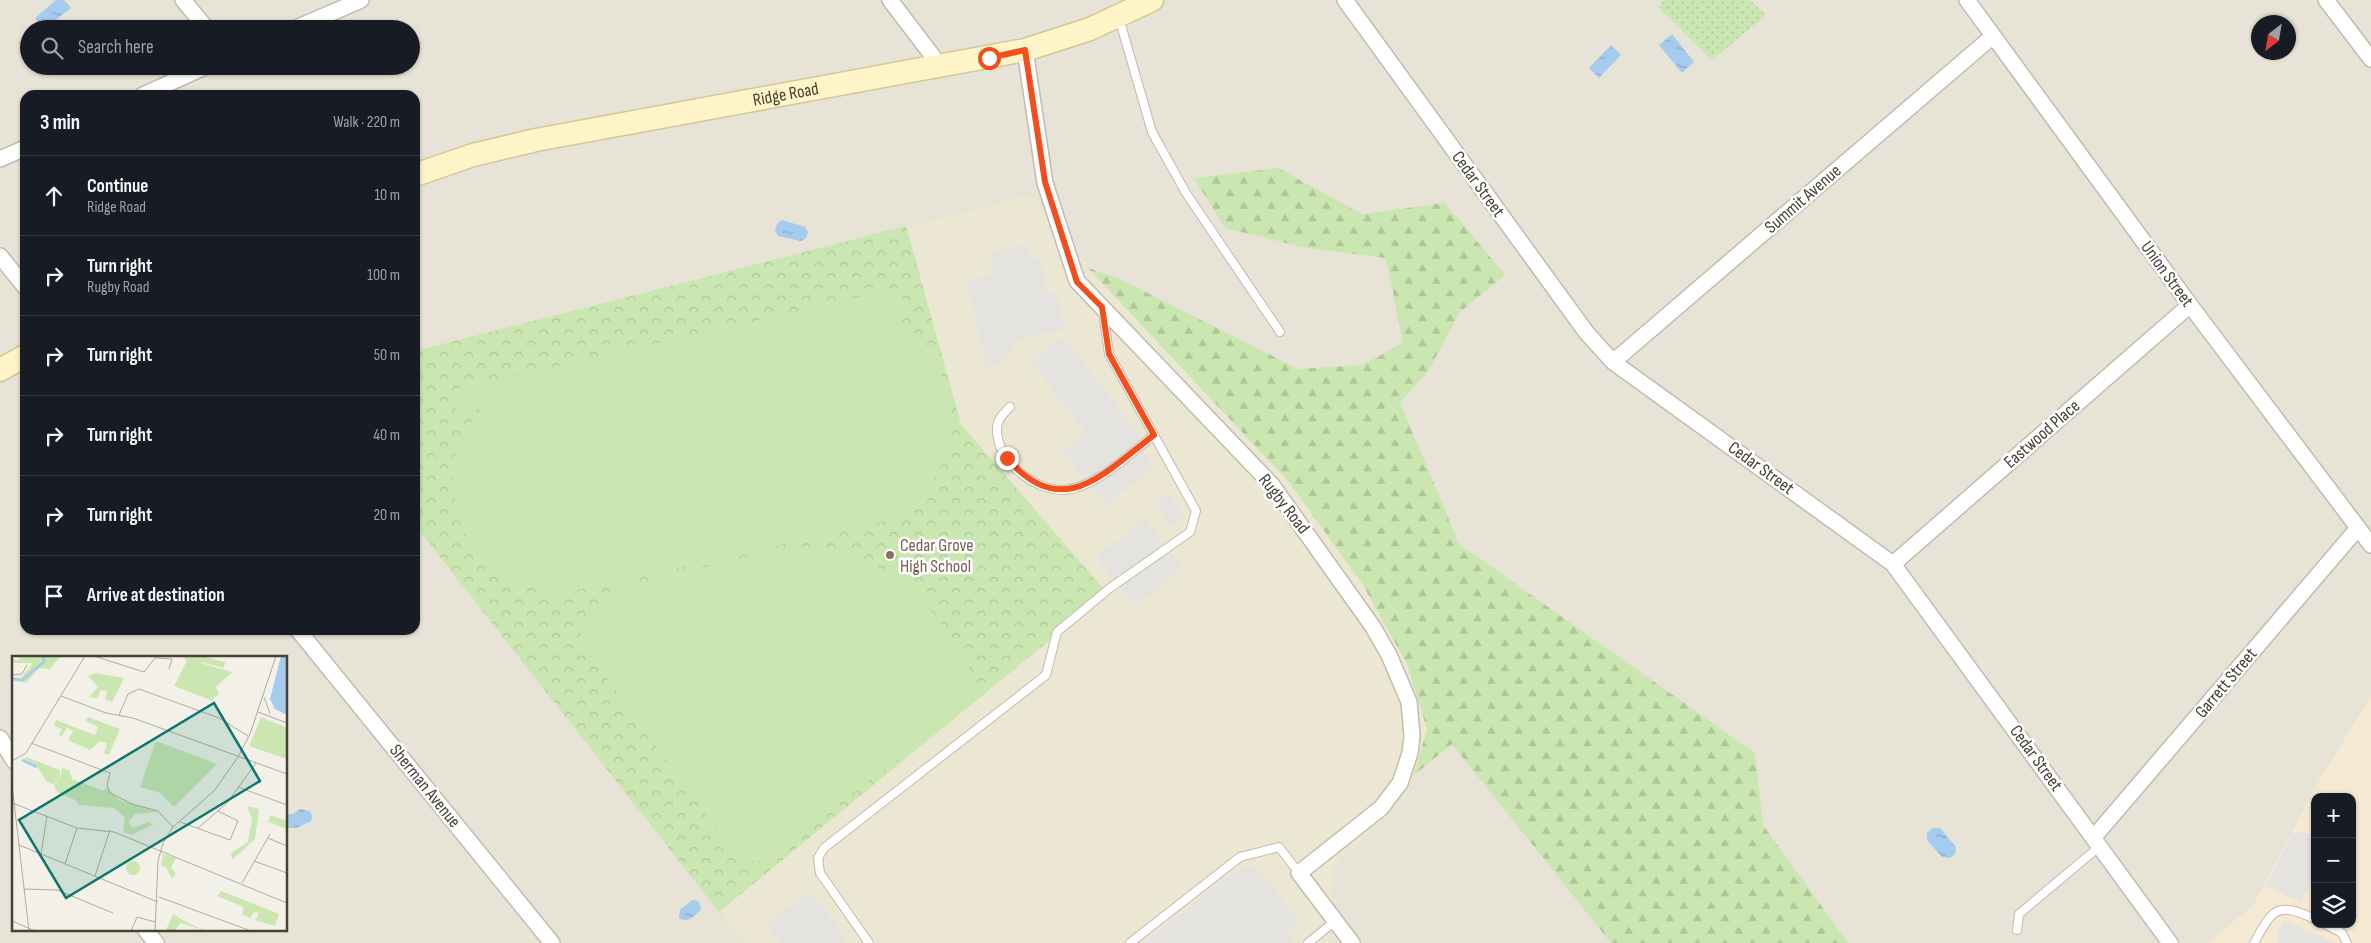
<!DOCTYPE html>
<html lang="en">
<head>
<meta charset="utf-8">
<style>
  body { margin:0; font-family:"Sofia Sans Condensed",sans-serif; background:#20242c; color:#f1f3f6 }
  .controls { position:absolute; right:15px; bottom:15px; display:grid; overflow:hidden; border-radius:10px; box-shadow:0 1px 4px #0004 }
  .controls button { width:45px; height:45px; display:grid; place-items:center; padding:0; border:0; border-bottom:1px solid #363941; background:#171b24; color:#f1f3f6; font:25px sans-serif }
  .compass { position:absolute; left:2251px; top:15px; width:45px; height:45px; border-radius:50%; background:#171b24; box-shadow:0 1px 4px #0004; rotate:211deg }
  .stop { position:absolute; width:15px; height:15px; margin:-11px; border:4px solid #f44e1d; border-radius:50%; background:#fff }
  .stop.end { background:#f44e1d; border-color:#fff; box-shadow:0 1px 5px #0008 }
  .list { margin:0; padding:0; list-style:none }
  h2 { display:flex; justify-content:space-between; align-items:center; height:65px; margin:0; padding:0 20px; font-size:21px }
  h2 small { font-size:16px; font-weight:400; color:#9ea1a6 }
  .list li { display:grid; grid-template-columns:32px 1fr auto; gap:15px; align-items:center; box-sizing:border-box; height:80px; padding:0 20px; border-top:1px solid #363941 }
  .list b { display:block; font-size:19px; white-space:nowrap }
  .list p { margin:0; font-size:16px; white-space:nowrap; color:#9ea1a6 }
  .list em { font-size:16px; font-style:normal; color:#9ea1a6 }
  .icon { flex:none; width:28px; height:28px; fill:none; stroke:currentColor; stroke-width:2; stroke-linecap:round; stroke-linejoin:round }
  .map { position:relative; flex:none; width:2371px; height:943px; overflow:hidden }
  .search { position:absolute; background:#171b24; box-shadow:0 1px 4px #0004; left:20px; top:20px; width:400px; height:55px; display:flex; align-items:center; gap:12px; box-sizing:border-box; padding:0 18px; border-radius:28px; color:#9ea1a6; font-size:19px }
  .panel { position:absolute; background:#171b24; box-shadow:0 1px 4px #0004; left:20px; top:90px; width:400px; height:545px; border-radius:15px }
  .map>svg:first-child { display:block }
</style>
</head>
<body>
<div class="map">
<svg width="2371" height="943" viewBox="0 0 2371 943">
  <defs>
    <pattern id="grass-dots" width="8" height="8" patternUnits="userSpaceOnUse" patternTransform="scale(1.25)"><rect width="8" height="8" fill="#cae6b1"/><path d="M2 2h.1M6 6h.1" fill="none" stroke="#afc699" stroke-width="1.8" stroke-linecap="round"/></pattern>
    <pattern id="forest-firs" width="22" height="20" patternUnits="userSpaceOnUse" patternTransform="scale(1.25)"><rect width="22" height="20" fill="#cae6b1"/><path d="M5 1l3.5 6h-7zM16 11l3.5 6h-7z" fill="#afc699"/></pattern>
    <pattern id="park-crowns" width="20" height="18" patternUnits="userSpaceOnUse" patternTransform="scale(1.25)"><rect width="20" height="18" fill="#cae6b1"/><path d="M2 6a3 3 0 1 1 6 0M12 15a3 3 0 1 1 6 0" fill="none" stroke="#afc699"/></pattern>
    <pattern id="water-ripples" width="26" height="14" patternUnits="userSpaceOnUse" patternTransform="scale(1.25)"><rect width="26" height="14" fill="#a5cbee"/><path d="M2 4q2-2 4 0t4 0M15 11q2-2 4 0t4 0" fill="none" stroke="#88a6c2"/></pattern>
  </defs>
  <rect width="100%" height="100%" fill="#f3f1e7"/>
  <!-- residential -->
  <path fill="#e7e3d6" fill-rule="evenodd" d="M0,0H2371V696L2317,785L2253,906L2208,943H0ZM2258,22H2288V52H2258ZM29,29H411V66H29ZM25,95H415V630H25ZM14,657H286V929H14Z"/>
  <!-- commercial -->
  <path fill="#f5e9d3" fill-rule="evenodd" d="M2371,696V943H2208L2253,906L2317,785ZM2315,797H2352V924H2315Z"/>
  <!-- education -->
  <path fill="#ece7d2" d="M1031,195L1088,268L1288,481L1363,585L1407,664L1428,729L1405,799L1334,866L1329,943H745L415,525V351Z"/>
  <!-- grass -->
  <path fill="url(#grass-dots)" d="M1664,0H1750L1766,15L1712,60L1658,7Z"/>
  <!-- forest -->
  <path fill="url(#forest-firs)" d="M1278,168L1362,214L1445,203L1505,275L1460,312L1427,373L1400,402L1459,544L1755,753L1763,825L1848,943H1611L1452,744L1414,775L1427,729L1407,664L1363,585L1288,481L1088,268L1120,279L1298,369L1362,365L1403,343L1386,258L1306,248L1225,228L1194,178Z"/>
  <!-- park -->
  <path fill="url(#park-crowns)" d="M906,226L961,424L1107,593L719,912L415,525V351Z"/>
  <!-- pitch -->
  <path fill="#cae6b1" d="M900,288L906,312L883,318C978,367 974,484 875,524L569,592C551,592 534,590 517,583C468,561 442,504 457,452C462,436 471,423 481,409L457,414L452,390Z
    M800,545C806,548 812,551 818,552C828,553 839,552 848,555C920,576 951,634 984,694L765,859C751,864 746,862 734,853L578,639C592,613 610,595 637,583Z"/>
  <!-- parking -->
  <path fill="#e4e3df" d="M1028,244L1032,260L1040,258L1048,294L1056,292L1065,329L1019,339L1002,362L987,367L966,280L988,275L992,272L990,253Z
    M1063,337L1138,432L1145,454L1155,467L1106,505L1063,451L1086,432L1031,362Z
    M1169,493L1185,517L1170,526L1155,502Z
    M1144,518L1184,567L1136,606L1096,557Z
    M2301,831L2315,837V874L2301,902L2266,886L2292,834Z
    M1256,866L1300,922L1287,933L1295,943H1143L1237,869Z
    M810,891L847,939L842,943H781L767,925Z
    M2284,920L2337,943H2279L2277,935Z"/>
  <!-- water -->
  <path fill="url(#water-ripples)" d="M56,0H64L71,8L44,29L35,18Z
    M1672,34L1694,62L1682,73L1659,45Z
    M1611,45L1621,55L1599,78L1589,68Z
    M782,220L805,227L808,232L806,238L801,241L778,236L775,230L777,224Z
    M300,809L310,811L312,816L311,821L297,828H286V814H293Z
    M1932,828H1940L1956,847L1955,854L1950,858L1942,857L1927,840V833Z
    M692,900L699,901L701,910C693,916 688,924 679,918L680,910Z"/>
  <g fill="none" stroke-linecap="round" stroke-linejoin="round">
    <!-- service casing -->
    <g stroke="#c1bcad" stroke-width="10">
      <path id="service" d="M1119,18L1152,132L1186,193L1280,332
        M1010,407C1004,413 997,419 997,429C996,460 1034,491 1064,490C1096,488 1129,454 1154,435
        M2325,924L2342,933L2347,943
        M2017,930L2019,914L2100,846
        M869,943L820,873L818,858L824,848L1046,675L1057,632L1110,588L1190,532L1196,511L1109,354L1103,312
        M1130,943L1240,857L1279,847L1299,873
        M1308,943L1335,921
        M2254,943C2273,909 2276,901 2315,919"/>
    </g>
    <!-- minor casing -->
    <g stroke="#c1bcad" stroke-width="18">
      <path id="minor" d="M183,0L207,29
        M890,0L941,67
        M1345,0L1586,332L1613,362L1893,564L2170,943
        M1967,0L2190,305L2371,545
        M2326,0L2371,59
        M294,29L361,0
        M1025,50L1045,183L1077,281L1272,485L1373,627L1389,655L1409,702L1412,736L1410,753L1400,783L1381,808L1299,873L1352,943
        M143,95L207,66
        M0,159L25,148
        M0,256L25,287
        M1613,362L1993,36
        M1893,564L2190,305
        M298,630L552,943
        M0,738L14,761
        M2094,837L2358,528
        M145,929L156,943"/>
    </g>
    <!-- secondary casing -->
    <g stroke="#d2c798" stroke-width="25">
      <g id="secondary">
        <path id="s1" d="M415,175L473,155L536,140L1025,50L1090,29L1152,0"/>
        <path d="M0,370L25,356"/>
      </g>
    </g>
    <!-- service -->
    <use href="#service" stroke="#fff" stroke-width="8"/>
    <!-- minor -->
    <use href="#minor" stroke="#fff" stroke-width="15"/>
    <!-- secondary -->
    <use href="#secondary" stroke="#fdf4c7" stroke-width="22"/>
  </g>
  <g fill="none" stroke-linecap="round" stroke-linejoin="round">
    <!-- route -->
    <path stroke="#f44e1d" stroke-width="6" d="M989,58L1025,50L1045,182L1077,282L1102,307L1109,354L1154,435C1104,473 1062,523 1007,458"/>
  </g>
  <!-- markers -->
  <circle fill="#8d6e63" stroke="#fff" stroke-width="2" cx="890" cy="555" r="5"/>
  <g text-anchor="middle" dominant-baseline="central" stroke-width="5" stroke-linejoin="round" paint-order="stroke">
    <!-- street labels -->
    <g font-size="18" fill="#464136" stroke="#fff">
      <text stroke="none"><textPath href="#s1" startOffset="380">Ridge Road</textPath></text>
      <text transform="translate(1478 184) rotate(54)">Cedar Street</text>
      <text transform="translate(1803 199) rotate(-41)">Summit Avenue</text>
      <text transform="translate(2167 274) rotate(54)">Union Street</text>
      <text transform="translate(2042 434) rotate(-41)">Eastwood Place</text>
      <text transform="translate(1761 468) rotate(36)">Cedar Street</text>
      <text transform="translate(1284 504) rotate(52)">Rugby Road</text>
      <text transform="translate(2226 683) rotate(-50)">Garrett Street</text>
      <text transform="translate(2036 758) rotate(54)">Cedar Street</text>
      <text transform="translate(425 786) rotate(51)">Sherman Avenue</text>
    </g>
    <!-- education labels -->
    <g font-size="18" fill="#785e54" stroke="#fff" text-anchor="start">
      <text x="900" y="545">Cedar Grove<tspan x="900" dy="21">High School</tspan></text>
    </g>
  </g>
  <!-- overview -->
  <g transform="translate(12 656)">
    <rect width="275" height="275" fill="#f3f1e7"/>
    <path d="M114 212a7 7 0 1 1 14 0a7 7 0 1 1-14 0Z" fill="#cae6b1"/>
    <path d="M7,0H49L38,13L27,12L14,27L0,24V21L9,22L21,7H0V4H7ZM170,0H190L213,6L212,12L189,6L176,15L171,28L202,40L201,45L162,30L175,5ZM84,17L112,22L100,46L93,43L95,35L89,34L85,42L77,41L86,31L76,20ZM76,61L108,73L97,99L92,97L95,87L88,85L78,94L56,84L61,75L55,71L50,80L47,79L50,73L42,70L44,64L83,79L86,71L73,65ZM249,61L275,72V103L237,90ZM50,112L57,114L60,123L92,135L94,131L107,144L146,156L123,158L116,166L121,172L136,166L141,169L119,179L111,176L113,161L102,152L67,149L63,144L45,136L42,128L48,124ZM235,150L247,153L243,183L220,204L219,197L236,186L240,163ZM258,159L275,165V173L256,166ZM151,198L164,202L159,211L164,218L160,223L154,211L149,210ZM209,235L267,258L263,270L243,264L247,257L242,256L238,262L230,258L232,251L205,240ZM161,258L174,266L195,275L168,267L163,275L154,274Z" fill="#cae6b1"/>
    <path d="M185,6L220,16L204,31L207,38L204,41L171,28L176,15ZM144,85L205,108L162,151L148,137L128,131ZM14,101L48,114V123L41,128L35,126L25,110L12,103Z" fill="#cae6b1"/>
    <path d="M178 23a6 6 0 1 1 12 0a6 6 0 1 1-12 0ZM144,91L169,101L168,108L175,103L183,104L192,115L160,145L148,135L149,128L155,120L144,121L133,116Z" fill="#cae6b1"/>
    <path d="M269,0H275V59L263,53L258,43Z" fill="#a5cbee"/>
    <path fill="none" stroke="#a5cbee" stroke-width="2.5" d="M0,23L10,24L32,6L31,0M10,104L25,111"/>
    <path fill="none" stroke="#aeaba0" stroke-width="1" d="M82,0L132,16L143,2L160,3L157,13M0,19L10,18L15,9M49,40L94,57L121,62L275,118M252,41L258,58M246,56L275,67M107,59L116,38L127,33L207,62L236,80M19,87L98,117L95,129L98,137L120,148L146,155L161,171M0,105L14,97L73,0M0,129L17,275M226,131L275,149M0,147L65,172L102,176L275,247M168,166L218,184L226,165L206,155M185,173L215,147L244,107M256,182L275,190M7,189L146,246M29,198L35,160M242,205L275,217M53,208L65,172M83,220L98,174M230,227L258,178M12,233L45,234L101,257M147,241L239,275M0,265L23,275M119,275L125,261L143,266M143,275L146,205L151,187L161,171L202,135L226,101L238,78L264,0"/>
    <path fill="#0f766e" fill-opacity="0.15" stroke="#0f766e" stroke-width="2.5" d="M202,47L248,125L54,242L7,164Z"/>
    <rect width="275" height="275" fill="none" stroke="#464136" stroke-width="2.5"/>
  </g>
</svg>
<div class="controls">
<button>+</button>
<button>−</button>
<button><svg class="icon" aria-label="layers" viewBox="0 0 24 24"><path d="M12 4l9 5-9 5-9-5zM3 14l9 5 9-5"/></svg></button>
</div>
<svg class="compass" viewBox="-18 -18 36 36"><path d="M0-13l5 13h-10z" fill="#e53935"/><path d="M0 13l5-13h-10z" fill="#9ea1a6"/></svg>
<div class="stop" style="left:989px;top:58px"></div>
<div class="stop end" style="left:1007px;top:458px"></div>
<div class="search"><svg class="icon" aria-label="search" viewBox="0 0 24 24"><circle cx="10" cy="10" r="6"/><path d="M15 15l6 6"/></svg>Search here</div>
<section class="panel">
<h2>3 min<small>Walk · 220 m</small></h2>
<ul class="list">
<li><svg class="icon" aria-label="ahead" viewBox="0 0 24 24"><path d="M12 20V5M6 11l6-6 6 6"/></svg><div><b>Continue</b><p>Ridge Road</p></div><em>10 m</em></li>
<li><svg class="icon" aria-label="right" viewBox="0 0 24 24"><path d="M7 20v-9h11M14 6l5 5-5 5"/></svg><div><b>Turn right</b><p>Rugby Road</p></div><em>100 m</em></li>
<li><svg class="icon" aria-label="right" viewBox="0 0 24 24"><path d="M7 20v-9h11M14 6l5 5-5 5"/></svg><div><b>Turn right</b></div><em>50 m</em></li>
<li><svg class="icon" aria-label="right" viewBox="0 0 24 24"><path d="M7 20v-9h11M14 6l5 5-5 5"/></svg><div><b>Turn right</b></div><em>40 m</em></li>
<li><svg class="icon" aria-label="right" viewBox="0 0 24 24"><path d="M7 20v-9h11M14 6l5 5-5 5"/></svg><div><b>Turn right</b></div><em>20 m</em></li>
<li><svg class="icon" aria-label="arrive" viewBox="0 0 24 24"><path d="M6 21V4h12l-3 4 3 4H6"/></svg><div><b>Arrive at destination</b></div></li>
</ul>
</section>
</div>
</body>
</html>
